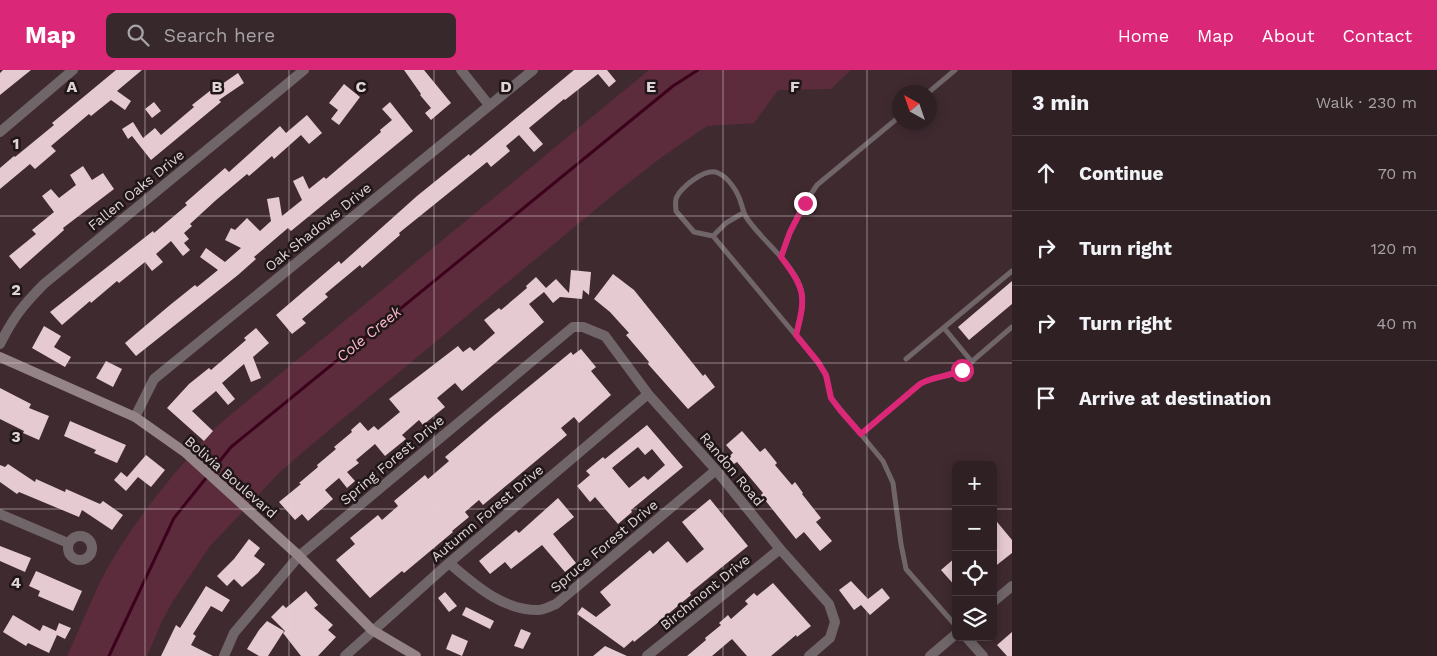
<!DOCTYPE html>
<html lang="en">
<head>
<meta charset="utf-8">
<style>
  body { margin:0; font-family:"Work Sans",sans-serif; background:#37282c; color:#f1f3f6 }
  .controls { position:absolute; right:15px; bottom:15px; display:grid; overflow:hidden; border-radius:8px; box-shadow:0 2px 12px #0003 }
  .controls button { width:45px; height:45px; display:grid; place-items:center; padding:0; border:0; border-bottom:1px solid #4a3e41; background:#2f2024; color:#f1f3f6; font:25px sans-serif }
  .compass { position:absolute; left:892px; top:15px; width:45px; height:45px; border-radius:50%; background:#2f2024; box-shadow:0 2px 12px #0003; rotate:320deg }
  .stop { position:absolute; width:15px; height:15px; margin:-11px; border:4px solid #db2777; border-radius:50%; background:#fff }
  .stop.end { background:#db2777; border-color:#fff; box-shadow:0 1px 5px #0008 }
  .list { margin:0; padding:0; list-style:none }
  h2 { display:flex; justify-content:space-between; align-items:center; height:65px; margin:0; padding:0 20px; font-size:21px }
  h2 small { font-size:16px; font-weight:400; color:#a7a3a6 }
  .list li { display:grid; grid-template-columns:32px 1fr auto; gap:15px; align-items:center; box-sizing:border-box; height:75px; padding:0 20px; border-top:1px solid #4a3e41 }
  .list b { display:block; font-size:19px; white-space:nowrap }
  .list em { font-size:16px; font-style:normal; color:#a7a3a6 }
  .icon { flex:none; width:28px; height:28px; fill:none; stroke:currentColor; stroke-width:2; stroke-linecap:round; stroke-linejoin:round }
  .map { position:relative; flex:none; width:1012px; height:586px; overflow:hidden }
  header { display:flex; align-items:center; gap:30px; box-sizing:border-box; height:70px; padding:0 25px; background:#db2777; color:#fff }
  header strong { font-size:24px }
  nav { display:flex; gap:28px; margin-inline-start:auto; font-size:18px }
  .search { width:350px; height:45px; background:#37282c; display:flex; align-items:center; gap:12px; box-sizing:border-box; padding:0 18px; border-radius:8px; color:#a7a3a6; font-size:19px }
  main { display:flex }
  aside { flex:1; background:#2f2024 }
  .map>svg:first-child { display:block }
</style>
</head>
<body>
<header>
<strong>Map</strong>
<div class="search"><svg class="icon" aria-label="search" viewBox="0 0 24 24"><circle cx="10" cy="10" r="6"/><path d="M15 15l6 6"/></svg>Search here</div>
<nav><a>Home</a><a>Map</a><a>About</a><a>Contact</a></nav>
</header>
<main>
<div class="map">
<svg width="1012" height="586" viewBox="0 0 1012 586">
  <rect width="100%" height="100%" fill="#3f2a30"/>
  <!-- green -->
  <path fill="#5d2c3c" d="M649,0H851L831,19L778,20L754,53L707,56L662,87L613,125L305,380L278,404L210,476L173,531L162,551L147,586H67C81,557 92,527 107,499C137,446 176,400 217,356Z"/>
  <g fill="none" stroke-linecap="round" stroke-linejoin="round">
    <!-- stream -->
    <path stroke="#3c021c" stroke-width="3" d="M109,586L174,448L231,377L673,16L698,0"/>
  </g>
  <!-- building -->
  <path fill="#e5cad1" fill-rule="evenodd" d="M3,0H31L0,25V3Z
    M116,0H142L117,21L131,31L125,40L111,30L91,46L89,44L51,76L56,81L35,99L30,94L0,119V98L14,86L15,87L54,55L52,53Z
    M404,0H424L451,33L431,50L425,43L431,38L420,25L421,24Z
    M574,0H607L616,11L609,17L598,4L565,30L564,29L529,58L543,74L534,82L519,65L506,76L510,81L491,97L487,92L399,163L400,165L362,198L360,195L325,224L328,227L302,249L306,253L292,264L276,245L339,191L341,194L417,126L469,84L470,86Z
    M238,3L244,13L219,30L221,32L151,90L132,66L128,69L122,59L133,52L143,68L155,58L161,65L194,37L192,35L211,20L212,21Z
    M344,14L360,27L339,55L331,49L338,40L329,33Z
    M154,32L161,41L152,48L145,39Z
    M390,32L413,61L291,161L288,158L254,187L256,189L238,205L136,286L125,273L170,235L195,215L197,217L218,200L200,187L206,178L225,192L241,178L225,170L231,158L235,160L247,148L260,161L271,151L267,129L279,127L282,146L302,130L293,111L303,106L309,119L324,107L326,109L381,62L380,60L392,50L382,39Z
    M307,45L322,63L309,74L301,65L274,89L272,86L249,106L247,104L215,131L190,154L192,156L184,163L189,169L184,173L190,180L183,186L171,171L156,184L163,192L152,201L145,192L119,213L117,211L91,233L90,231L62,255L50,242L153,161L154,163L187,135L185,133L225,98L229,102L280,56L286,63Z
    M83,96L92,110L103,103L114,119L63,158L64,160L20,199L9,186L36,164L32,160L54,142L42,126L51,119L59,128L76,115L70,105Z
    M571,200L591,202L589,225L583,220L582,229L560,227L553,233L544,222L529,234L544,252L462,321L455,313L437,328L445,337L423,355L419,350L402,365L406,369L385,386L375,374L356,390L359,393L347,402L355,411L347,418L339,408L325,420L333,429L308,451L302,444L295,450L279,432L301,414L299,413L318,397L317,395L336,379L334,377L352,362L351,360L360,352L368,361L374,356L378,360L400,342L389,329L458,276L463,282L470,277L474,281L495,263L484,250L499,238L501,240L527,218L526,216L536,207L546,218L556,209L569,223Z
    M613,204L634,220L703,306L705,304L715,317L688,339L648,294L649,292L626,265L629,263L610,242L594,229Z
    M1012,211V234L969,270L958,257Z
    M44,256L61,266L54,277L71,287L65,297L32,278Z
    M256,258L269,273L253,287L261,308L251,312L244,294L222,313L235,329L228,335L216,321L192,341L213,361L204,371L167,338L189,314L209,298L211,300L246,270L244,268Z
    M581,279L596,297L591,301L611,325L579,353L574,347L561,358L567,365L483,435L479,430L465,442L469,447L452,461L453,462L404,503L402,501L370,528L336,490L355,474L350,468L378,445L382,450L398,436L394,431L425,405L428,409L449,391L445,387L492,347L571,282L573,285Z
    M106,291L122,299L113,317L96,308Z
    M0,318L31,334L29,338L49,346L39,370L23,363L24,361L0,349Z
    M70,351L126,375L117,393L94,383L96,380L64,366Z
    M647,355L683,397L631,440L632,442L618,454L595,427L590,432L577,416L590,405L586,401L603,387L605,389ZM638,377L645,385L652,379L665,395L648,410L644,406L629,418L612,398Z
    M742,361L760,382L765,378L777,393L775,395L792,415L795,412L803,423L802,424L821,448L816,452L832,471L820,481L804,462L796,469L761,425L763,423L737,392L734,394L728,387L733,383L726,375Z
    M146,385L165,400L151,417L138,407L126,421L114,410L121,402L127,407Z
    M8,394L35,412L36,409L65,422L66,419L100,434L103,431L123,445L112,460L82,440L79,447L19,422L17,424L0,412V395L5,397Z
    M558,428L574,447L553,464L576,493L565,502L542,475L511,499L505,492L490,504L479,491L516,460L519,463Z
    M710,429L748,476L690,523L691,525L655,555L634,572L633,570L624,578L577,544L582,537L596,547L611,535L600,522L650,480L653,484L668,471L687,493L704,479L682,452Z
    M993,447L1012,470V483L993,498Z
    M249,469L260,478L254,486L265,494L258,503L242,517L234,509L227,516L217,506L234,489Z
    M0,476L31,488L25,502L0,491Z
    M956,487V517L941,500Z
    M36,501L82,521L73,541L38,526L40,521L29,516Z
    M851,511L868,529L882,518L890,528L870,545L861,535L854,540L839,520Z
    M773,513L811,556L797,567L796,565L771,586H747L732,569L712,586H687L706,570L705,568L721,555L719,553L728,545L731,549L748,534L745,531L754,523L757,526Z
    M206,516L230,530L222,542L211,536L193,564L196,566L191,575L213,586H161L176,555L180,558Z
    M306,521L318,535L314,538L333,555L328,560L336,567L318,586H301L283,563L285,561L271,547L283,535L286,538Z
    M445,522L457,536L449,542L438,528Z
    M466,537L494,551L490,559L462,545Z
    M13,545L40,561L43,555L56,561L59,553L71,558L65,569L57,565L49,583L28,573L26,576L3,562Z
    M267,551L284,561L268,586H259L247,579L259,560Z
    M521,559L531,563L523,579L514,576Z
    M1012,562V586H1007L997,575Z
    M452,564L468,571L462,586L446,579Z
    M605,576L627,586H593Z"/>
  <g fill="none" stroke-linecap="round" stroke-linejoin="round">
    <!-- lane -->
    <path stroke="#706669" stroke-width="5" d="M929,22L955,0
      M713,166L726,153L743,143
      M781,187L790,162L805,133L817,115L899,47
      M944,258L972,292
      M796,265C800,249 806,232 800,216C789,189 762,171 746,147C743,142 743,138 741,133C738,122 728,107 718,103C706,97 679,118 676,129C675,133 676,138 676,141L694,162L713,166L818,292L826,305L831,328L883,391L893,413L901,474L906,499L956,556
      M906,289L1012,201
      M861,364L920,314C933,306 949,307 962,300L1012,257"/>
    <!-- street -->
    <path stroke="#706669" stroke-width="10" d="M461,0L489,35
      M0,62L73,0
      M0,274C13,248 23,235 44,214L304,0
      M135,347L154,309L533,0
      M0,444L68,473
      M68 478a12 12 0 1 1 24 0a12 12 0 1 1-24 0Z
      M449,493C475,515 502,540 538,540C544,540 551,536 556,534L716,400
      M993,532L1012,516
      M966,567L983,586
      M224,586L234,563L299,486L573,257H583L605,266L648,324L716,400L780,479L829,534L835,552L830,568L809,586
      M345,586L449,493L648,324
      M647,586L780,479
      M930,586L956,564"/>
    <!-- secondary -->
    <path stroke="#948387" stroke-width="10" d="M0,287L135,347L186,383L299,486L372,560L416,586"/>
  </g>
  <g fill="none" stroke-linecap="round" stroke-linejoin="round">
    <!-- route -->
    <path stroke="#db2777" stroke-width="6" d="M805,133L790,162L781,187C806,220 806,226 796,265L818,292L826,305L831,328L840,340L861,364L920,314C933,306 949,307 962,300"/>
  </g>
  <!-- grid -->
  <path fill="none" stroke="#e1d3d7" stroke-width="1" stroke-opacity="0.55" d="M145,0V586M289,0V586M434,0V586M578,0V586M723,0V586M867,0V586M0,146H1012M0,293H1012M0,439H956M993,439H1012"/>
  <g text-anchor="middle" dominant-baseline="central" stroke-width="5" stroke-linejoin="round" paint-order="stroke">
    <!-- street labels -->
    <g font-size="14" fill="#e1d3d7" stroke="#1f1618">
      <text transform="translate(136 120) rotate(-39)">Fallen Oaks Drive</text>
      <text transform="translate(318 157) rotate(-39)">Oak Shadows Drive</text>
      <text transform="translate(392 390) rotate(-40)">Spring Forest Drive</text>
      <text transform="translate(732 399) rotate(50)">Randon Road</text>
      <text transform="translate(231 407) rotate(41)">Bolivia Boulevard</text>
      <text transform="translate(487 443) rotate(-40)">Autumn Forest Drive</text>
      <text transform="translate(604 476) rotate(-40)">Spruce Forest Drive</text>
      <text transform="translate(705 522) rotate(-39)">Birchmont Drive</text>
    </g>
    <!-- water labels -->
    <g font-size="15" font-style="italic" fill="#feb7cb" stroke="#1f1618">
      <text transform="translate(369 264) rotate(-39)">Cole Creek</text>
    </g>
  </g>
  <g font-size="16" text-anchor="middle" font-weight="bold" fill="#e1d3d7" stroke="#1f1618" stroke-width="5" stroke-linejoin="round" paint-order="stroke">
    <text x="72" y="22">A</text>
    <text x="217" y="22">B</text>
    <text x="361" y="22">C</text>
    <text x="506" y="22">D</text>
    <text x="651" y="22">E</text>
    <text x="795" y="22">F</text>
    <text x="16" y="79">1</text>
    <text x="16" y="225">2</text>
    <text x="16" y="372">3</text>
    <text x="16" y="518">4</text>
  </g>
</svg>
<div class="controls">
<button>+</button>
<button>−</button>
<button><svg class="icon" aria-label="locate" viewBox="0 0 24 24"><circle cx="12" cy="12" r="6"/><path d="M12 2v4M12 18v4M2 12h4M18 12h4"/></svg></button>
<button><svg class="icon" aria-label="layers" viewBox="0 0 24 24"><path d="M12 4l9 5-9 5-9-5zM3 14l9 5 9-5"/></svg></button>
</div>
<svg class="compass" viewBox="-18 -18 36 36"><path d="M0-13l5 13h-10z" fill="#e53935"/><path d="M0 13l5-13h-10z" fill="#a7a3a6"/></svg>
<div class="stop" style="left:962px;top:300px"></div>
<div class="stop end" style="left:805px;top:133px"></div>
</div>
<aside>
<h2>3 min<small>Walk · 230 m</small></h2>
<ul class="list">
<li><svg class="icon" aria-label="ahead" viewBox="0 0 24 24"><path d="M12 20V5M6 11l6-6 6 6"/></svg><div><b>Continue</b></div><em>70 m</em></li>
<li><svg class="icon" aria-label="right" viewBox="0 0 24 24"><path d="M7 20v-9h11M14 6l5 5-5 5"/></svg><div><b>Turn right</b></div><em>120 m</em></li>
<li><svg class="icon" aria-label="right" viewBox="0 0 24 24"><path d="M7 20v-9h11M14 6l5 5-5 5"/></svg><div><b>Turn right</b></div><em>40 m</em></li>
<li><svg class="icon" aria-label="arrive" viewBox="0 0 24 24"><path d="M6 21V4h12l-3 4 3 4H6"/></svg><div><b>Arrive at destination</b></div></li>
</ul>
</aside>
</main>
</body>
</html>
